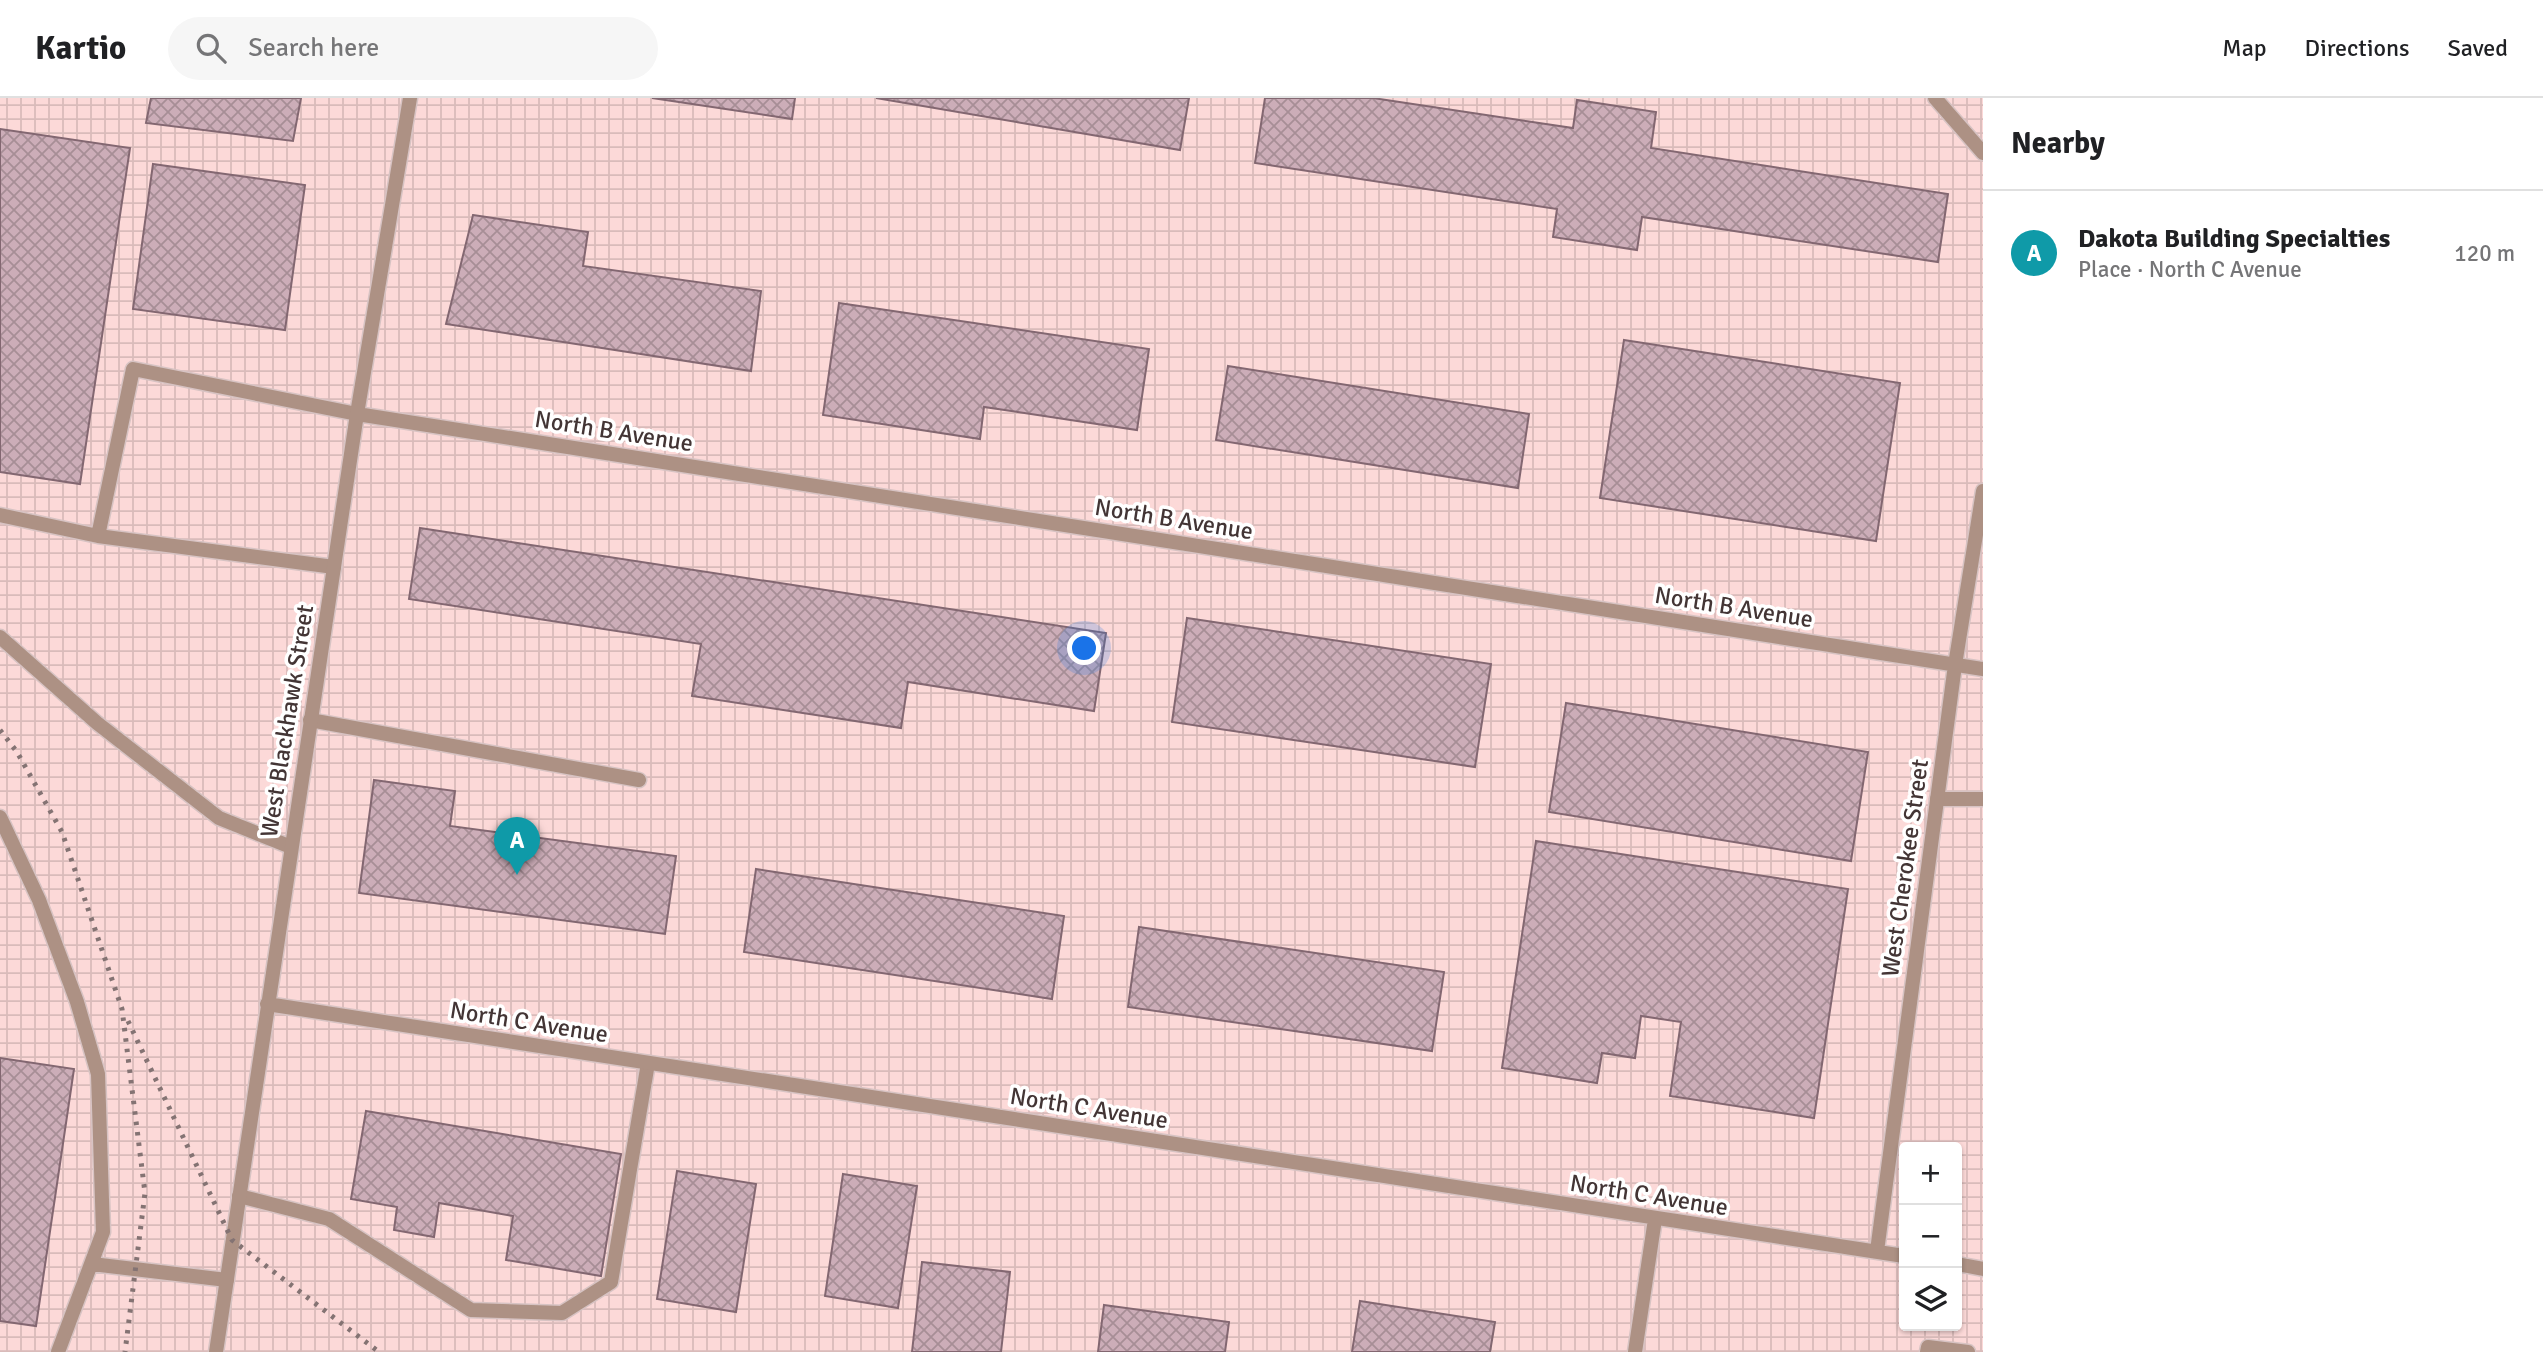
<!DOCTYPE html>
<html lang="en">
<head>
<meta charset="utf-8">
<style>
  body { margin:0; font-family:Signika,sans-serif; background:#f6f6f6; color:#202124 }
  .controls { position:absolute; right:21px; bottom:21px; display:grid; overflow:hidden; border-radius:7px; box-shadow:0 2px 5px #0004 }
  .controls button { width:63px; height:63px; display:grid; place-items:center; padding:0; border:0; border-bottom:2px solid #e0e0e0; background:#fff; color:#202124; font:35px sans-serif }
  .you { position:absolute; left:1085px; top:551px; width:24px; height:24px; margin:-18px; border:5px solid #fff; border-radius:50%; background:#1a73e8; box-shadow:0 0 0 10px #1a73e833 }
  .badge { display:grid; place-items:center; width:46px; height:46px; border-radius:50%; background:#0061ae; color:#fff; font-size:23px; font-weight:700 }
  .pin { position:absolute; translate:-50% -58px; filter:drop-shadow(0 2px 4px #0008) }
  .pin::after { content:''; position:absolute; top:37px; width:24px; height:21px; background:inherit; clip-path:polygon(0 0,100% 0,50% 100%) }
  .list { margin:0; padding:0; list-style:none }
  h2 { display:flex; justify-content:space-between; align-items:center; height:91px; margin:0; padding:0 28px; font-size:30px }
  h2 small { font-size:23px; font-weight:400; color:#757577 }
  .list li { display:grid; grid-template-columns:46px 1fr auto; gap:21px; align-items:center; box-sizing:border-box; height:126px; padding:0 28px; border-top:2px solid #e0e0e0 }
  .list b { display:block; font-size:26px; white-space:nowrap }
  .list p { margin:0; font-size:23px; white-space:nowrap; color:#757577 }
  .list em { font-size:23px; font-style:normal; color:#757577 }
  .icon { flex:none; width:38px; height:38px; fill:none; stroke:currentColor; stroke-width:2; stroke-linecap:round; stroke-linejoin:round }
  .map { position:relative; flex:none; width:1983px; height:1254px; overflow:hidden }
  header { display:flex; align-items:center; gap:42px; box-sizing:border-box; height:98px; padding:0 35px; background:#fff; border-bottom:2px solid #e0e0e0 }
  header strong { font-size:33px }
  nav { display:flex; gap:38px; margin-inline-start:auto; font-size:24px }
  .search { width:490px; height:63px; background:#f6f6f6; display:flex; align-items:center; gap:18px; box-sizing:border-box; padding:0 24px; border-radius:38px; color:#757577; font-size:26px }
  main { display:flex }
  aside { flex:1; background:#fff }
  .map>svg:first-child { display:block }
</style>
</head>
<body>
<header>
<strong>Kartio</strong>
<div class="search"><svg class="icon" aria-label="search" viewBox="0 0 24 24"><circle cx="10" cy="10" r="6"/><path d="M15 15l6 6"/></svg>Search here</div>
<nav><a>Map</a><a>Directions</a><a>Saved</a></nav>
</header>
<main>
<div class="map">
<svg width="1983" height="1254" viewBox="0 0 1983 1254">
  <defs>
    <pattern id="industrial-grid" width="8" height="8" patternUnits="userSpaceOnUse" patternTransform="scale(1.75)"><rect width="8" height="8" fill="#fcd9d8"/><path d="M0 4h8M4 0v8" fill="none" stroke="#d9bbba"/></pattern>
    <pattern id="building-cross-hatch" width="8" height="8" patternUnits="userSpaceOnUse" patternTransform="scale(1.75)"><rect width="8" height="8" fill="#ccadb8"/><path d="M0 0l8 8M0 8l8-8" fill="none" stroke="#a78e96"/></pattern>
  </defs>
  <rect width="100%" height="100%" fill="#fce6e6"/>
  <!-- industrial -->
  <path fill="url(#industrial-grid)" fill-rule="evenodd" d="M0,0H1983V1254H0ZM1904,1049H1957V1228H1904Z"/>
  <!-- building -->
  <path fill="url(#building-cross-hatch)" stroke="#836771" stroke-width="2" d="M151,0H301L293,43L146,25Z
    M652,0H795L792,21Z
    M876,0H1189L1180,52Z
    M1265,0H1373L1573,30L1577,2L1656,14L1651,50L1948,96L1938,164L1642,119L1637,152L1553,139L1557,111L1255,65Z
    M0,31L130,50L80,386L0,374Z
    M153,66L305,87L285,232L133,211Z
    M473,117L588,134L583,168L761,193L751,273L446,226Z
    M839,205L1149,251L1137,332L984,309L980,341L823,317Z
    M1624,242L1900,285L1876,443L1600,400Z
    M1228,268L1529,316L1518,390L1216,342Z
    M420,430L1106,535L1094,613L908,584L901,630L692,598L701,546L409,501Z
    M1187,520L1491,566L1475,669L1172,624Z
    M1566,605L1868,654L1851,763L1549,714Z
    M374,682L455,693L450,728L676,758L665,836L359,795Z
    M1536,743L1848,791L1814,1020L1670,998L1681,924L1641,918L1635,960L1602,955L1597,985L1502,970Z
    M756,771L1064,818L1052,901L744,854Z
    M1139,829L1444,874L1432,953L1128,909Z
    M0,960L74,971L36,1228L0,1223Z
    M366,1013L621,1056L601,1178L506,1162L513,1118L439,1105L434,1139L394,1132L397,1109L351,1101Z
    M677,1073L756,1086L736,1214L657,1201Z
    M843,1076L917,1088L898,1210L825,1198Z
    M922,1164L1010,1174L1001,1254H912Z
    M1360,1203L1495,1224L1490,1254H1352Z
    M1104,1207L1229,1224L1225,1254H1098Z"/>
  <g fill="none" stroke-linecap="round" stroke-linejoin="round">
    <!-- lane casing -->
    <g stroke="#d7c3c3" stroke-width="17">
      <path id="lane" d="M0,417L98,438L133,271L357,316
        M98,438L334,469
        M0,539L97,625L219,720L291,749
        M310,622L639,682
        M1937,701H1983
        M0,719L39,802L77,904L98,976L103,1134L58,1254
        M239,1098L329,1121L471,1212L562,1215L611,1184L648,965
        M92,1166L227,1182
        M1927,1254L1928,1249L1968,1254"/>
    </g>
    <!-- street casing -->
    <g stroke="#d7c3c3" stroke-width="17">
      <path id="street" d="M1935,0L1983,55
        M357,316L1983,571
        M267,906L1904,1158
        M1877,1153L1955,567L1983,393
        M1957,1166L1983,1171
        M216,1254L357,316L410,0
        M1635,1254L1655,1121"/>
    </g>
    <!-- lane -->
    <use href="#lane" stroke="#ad9184" stroke-width="14"/>
    <!-- street -->
    <use href="#street" stroke="#ad9184" stroke-width="14"/>
    <!-- rail -->
    <path stroke="#847373" stroke-width="5" stroke-dasharray="3.5 7" stroke-linecap="butt" d="M0,632L17,654L62,734L122,911L145,1095L125,1254
      M128,923L232,1142L379,1254"/>
  </g>
  <g text-anchor="middle" dominant-baseline="central" stroke-width="7" stroke-linejoin="round" paint-order="stroke">
    <!-- street labels -->
    <g font-size="24" fill="#433535" stroke="#fff">
      <text transform="translate(614 333) rotate(9)">North B Avenue</text>
      <text transform="translate(1174 421) rotate(9)">North B Avenue</text>
      <text transform="translate(1734 509) rotate(9)">North B Avenue</text>
      <text transform="translate(287 623) rotate(-81)">West Blackhawk Street</text>
      <text transform="translate(1905 770) rotate(-82)">West Cherokee Street</text>
      <text transform="translate(529 924) rotate(9)">North C Avenue</text>
      <text transform="translate(1089 1010) rotate(9)">North C Avenue</text>
      <text transform="translate(1649 1097) rotate(9)">North C Avenue</text>
    </g>
  </g>
</svg>
<div class="controls">
<button>+</button>
<button>−</button>
<button><svg class="icon" aria-label="layers" viewBox="0 0 24 24"><path d="M12 4l9 5-9 5-9-5zM3 14l9 5 9-5"/></svg></button>
</div>
<div class="you"></div>
<div class="pin badge" style="left:517px;top:777px;background:#0f9aa8">A</div>
</div>
<aside>
<h2>Nearby<small></small></h2>
<ul class="list">
<li><span class="badge" style="background:#0f9aa8">A</span><div><b>Dakota Building Specialties</b><p>Place · North C Avenue</p></div><em>120 m</em></li>
</ul>
</aside>
</main>
</body>
</html>
